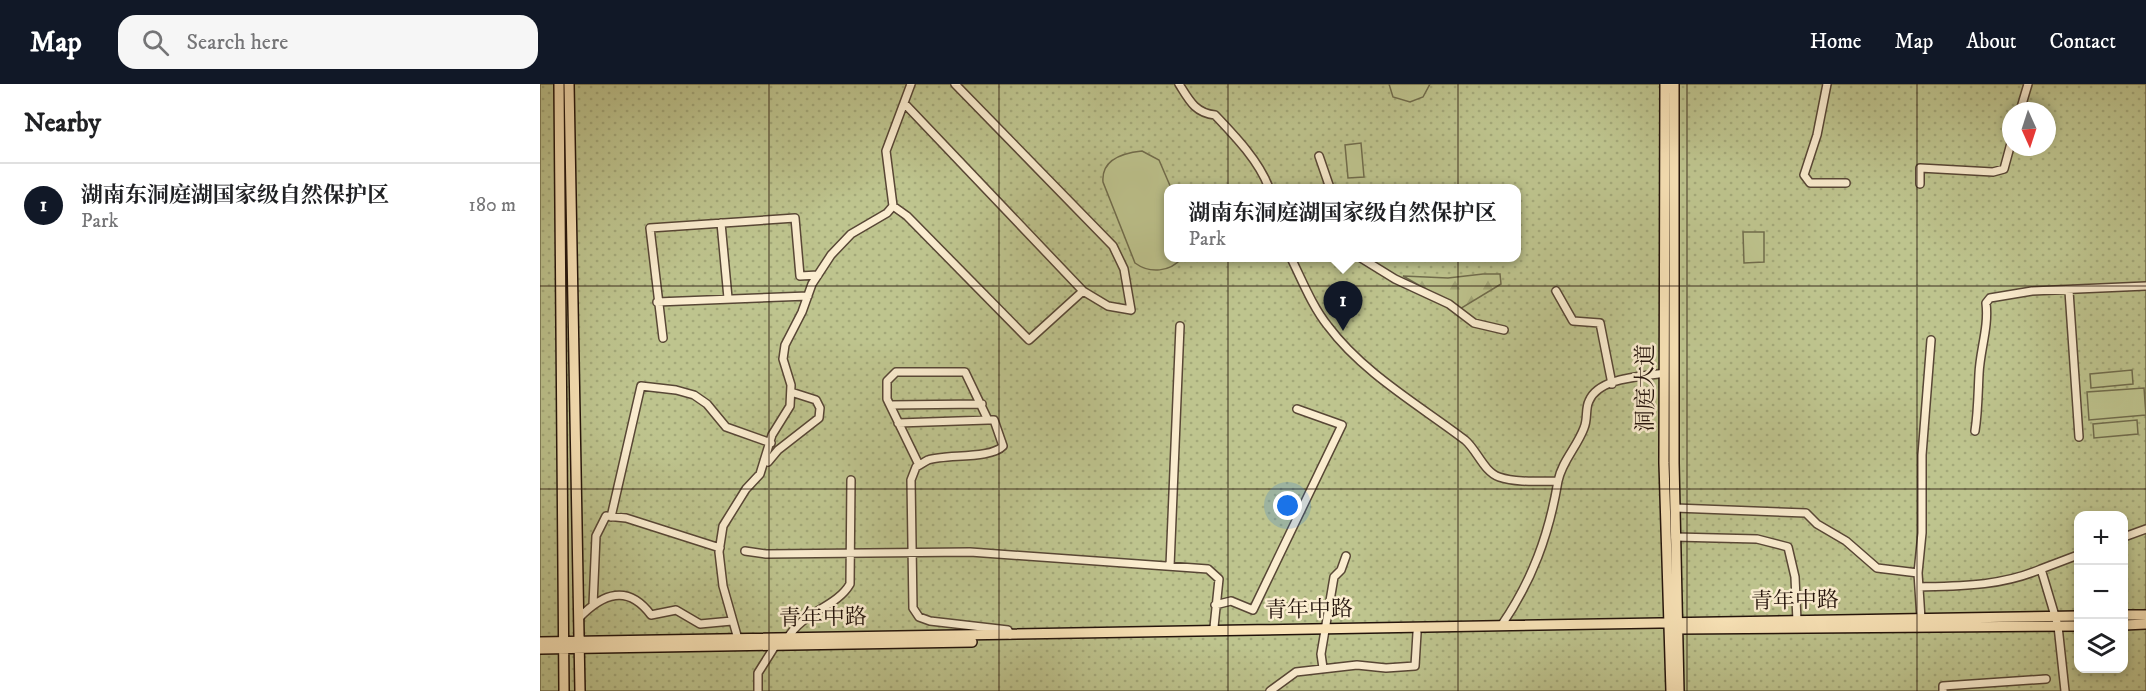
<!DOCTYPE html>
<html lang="en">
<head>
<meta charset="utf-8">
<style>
  body { margin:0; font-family:"IM FELL DW Pica","Noto Serif SC",serif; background:#f6f6f6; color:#202124 }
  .controls { position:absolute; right:18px; bottom:18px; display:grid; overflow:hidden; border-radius:12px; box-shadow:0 3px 9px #0003 }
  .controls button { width:54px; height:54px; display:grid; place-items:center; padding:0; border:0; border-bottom:2px solid #e0e0e0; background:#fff; color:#202124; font:30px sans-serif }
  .compass { position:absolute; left:1462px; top:18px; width:54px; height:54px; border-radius:50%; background:#fff; box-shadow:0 3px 9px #0003; rotate:177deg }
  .you { position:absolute; left:748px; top:422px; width:21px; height:21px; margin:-15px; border:4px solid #fff; border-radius:50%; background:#1a73e8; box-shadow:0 0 0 9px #1a73e833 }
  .badge { display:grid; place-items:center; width:39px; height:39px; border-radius:50%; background:#111827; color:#fff; font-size:20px; font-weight:700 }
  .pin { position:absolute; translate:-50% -50px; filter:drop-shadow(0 2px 3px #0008) }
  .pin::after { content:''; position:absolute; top:32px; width:21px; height:18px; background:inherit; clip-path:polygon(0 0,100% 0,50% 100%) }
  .popup { position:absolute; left:624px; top:100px; width:357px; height:78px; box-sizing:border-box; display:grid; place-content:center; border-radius:12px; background:#fff; filter:drop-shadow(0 2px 4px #0005); font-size:20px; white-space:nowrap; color:#757577 }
  .popup b { font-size:22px; color:#202124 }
  .popup::after { content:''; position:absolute; left:50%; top:100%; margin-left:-12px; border:12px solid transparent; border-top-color:#fff }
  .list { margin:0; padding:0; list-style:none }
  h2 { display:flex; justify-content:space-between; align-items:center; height:78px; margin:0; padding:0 24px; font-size:26px }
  h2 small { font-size:20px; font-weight:400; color:#757577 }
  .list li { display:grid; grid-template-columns:39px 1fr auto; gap:18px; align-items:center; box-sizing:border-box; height:84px; padding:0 24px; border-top:2px solid #e0e0e0 }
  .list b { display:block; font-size:22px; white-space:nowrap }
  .list p { margin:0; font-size:20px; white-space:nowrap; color:#757577 }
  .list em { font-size:20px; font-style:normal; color:#757577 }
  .icon { flex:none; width:33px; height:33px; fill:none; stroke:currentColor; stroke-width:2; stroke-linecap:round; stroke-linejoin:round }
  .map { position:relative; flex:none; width:1606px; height:607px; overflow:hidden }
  header { display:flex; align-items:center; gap:36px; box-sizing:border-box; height:84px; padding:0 30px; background:#111827; color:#fff }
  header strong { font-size:28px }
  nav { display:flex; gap:33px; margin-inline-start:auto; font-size:21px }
  .search { width:420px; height:54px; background:#f6f6f6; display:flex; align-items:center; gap:15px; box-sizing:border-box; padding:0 21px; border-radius:18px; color:#757577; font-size:22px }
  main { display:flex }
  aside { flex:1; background:#fff }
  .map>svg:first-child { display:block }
</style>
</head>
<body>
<header>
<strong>Map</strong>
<div class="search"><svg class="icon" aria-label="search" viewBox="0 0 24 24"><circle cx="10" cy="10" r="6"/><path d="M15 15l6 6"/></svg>Search here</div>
<nav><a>Home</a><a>Map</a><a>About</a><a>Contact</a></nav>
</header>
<main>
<aside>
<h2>Nearby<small></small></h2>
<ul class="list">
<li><span class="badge">1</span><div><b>湖南东洞庭湖国家级自然保护区</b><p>Park</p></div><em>180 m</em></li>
</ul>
</aside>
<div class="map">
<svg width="1606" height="607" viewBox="0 0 1606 607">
  <defs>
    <pattern id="grass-dots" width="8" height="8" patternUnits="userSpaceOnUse" patternTransform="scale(1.5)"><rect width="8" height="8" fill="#bec48e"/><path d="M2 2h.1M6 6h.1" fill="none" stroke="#a3a879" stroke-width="1.8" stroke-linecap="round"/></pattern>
    <pattern id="forest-firs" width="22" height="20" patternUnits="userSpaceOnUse" patternTransform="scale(1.5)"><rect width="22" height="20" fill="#bec48e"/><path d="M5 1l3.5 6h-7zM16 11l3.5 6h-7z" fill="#a3a879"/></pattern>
  </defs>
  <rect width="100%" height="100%" fill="#f9e3b7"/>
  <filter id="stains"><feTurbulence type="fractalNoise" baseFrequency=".00333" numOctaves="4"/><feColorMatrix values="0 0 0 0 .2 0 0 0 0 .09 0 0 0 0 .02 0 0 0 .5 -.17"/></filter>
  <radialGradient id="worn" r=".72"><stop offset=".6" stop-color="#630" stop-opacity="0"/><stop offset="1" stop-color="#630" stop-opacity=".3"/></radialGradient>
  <!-- grass -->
  <path fill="url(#grass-dots)" stroke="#706c4c" stroke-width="1.5" fill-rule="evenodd" d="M0,0H1606V607H0ZM1471,27H1507V63H1471ZM629,104H977V174H629ZM1538,432H1584V584H1538Z"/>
  <!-- forest -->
  <path fill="url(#forest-firs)" stroke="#706c4c" stroke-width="1.5" d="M943,190H960L961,200L920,225L863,192L908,194Z"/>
  <!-- pitch -->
  <path fill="#bec48e" stroke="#706c4c" stroke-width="1.5" d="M849,0H890L883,13L870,18L853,13Z
    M821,59L824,93L808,94L805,61Z
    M602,67L619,76L631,104H629V174H642C630,188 610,190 595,179L563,98C561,75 583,69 602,67Z
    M1203,148H1224V178L1204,179Z
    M1592,286L1593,300L1551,304L1550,290Z
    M1604,304L1606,331L1549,336L1547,308Z
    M1597,336L1598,350L1554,354L1553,340Z"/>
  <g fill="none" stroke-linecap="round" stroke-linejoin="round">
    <!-- minor casing -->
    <g stroke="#584736" stroke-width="10">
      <path id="minor" d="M415,0L573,162L584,185L591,226L568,222L543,207
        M639,0C649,16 655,29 675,31C695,52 719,77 729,104
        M1287,0L1277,51L1264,91L1270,99H1306
        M1480,27L1488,0
        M779,72L790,104
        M1380,100V84L1453,88L1464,85L1471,59
        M353,122L367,132L489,256L543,207L364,19
        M181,139L188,214
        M751,174C762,196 772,222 788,242C823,289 879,321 925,356C937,366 944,388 959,393C977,399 999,397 1018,397C1009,451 992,497 961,542
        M821,174L855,195L909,220L934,239L964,246
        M1016,207L1033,237L1060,239L1072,300
        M1529,207L1539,353
        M117,218L268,212
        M123,254L110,144L255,134L260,192L278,191
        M350,321L442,320
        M358,339L448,336
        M1435,347C1438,328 1438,309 1439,290C1440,266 1449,243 1446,219L1450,214L1492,207L1606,202
        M228,378L238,366L279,334L280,324L276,316L251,308
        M379,381L347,315V297L356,288H425L448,336H454L463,362C451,375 406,370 388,376C384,378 380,381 376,383L371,396L373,524L379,533L390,537L468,546L470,551
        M1018,397C1022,377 1037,363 1044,344C1048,335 1045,325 1049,317C1059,293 1102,293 1124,289
        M1135,424L1266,429L1277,440L1306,457L1337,484L1378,489
        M71,433L101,302L136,306L154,311L167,320L186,343L231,359
        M1135,453L1217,455L1248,463L1255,493L1257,537
        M1584,453L1606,445
        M205,467L226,470L430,468L668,485L679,495L674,543
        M630,482L640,242
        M1379,503C1421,502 1462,502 1501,485
        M53,521L56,452L66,432L86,434L180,464
        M675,521L691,517L713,526L802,341L757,325
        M39,534C63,509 88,500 111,531L136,526L160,540L192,537
        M1381,535L1378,489L1382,449V371L1391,256
        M198,555L183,502L179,468L183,442L206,405L220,390L232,351L250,322L251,301L243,275L245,261L262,228L272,200L291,171L311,150L347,129L353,122L346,67L371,0
        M247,555C263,527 296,524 310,500L311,396
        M783,584L781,570L794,493L801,486L806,472
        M218,607V589L235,562
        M730,607L756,588L817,581L846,584L875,582L877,549
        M1403,607V602L1506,595
        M1525,607L1518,542L1501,485L1538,471"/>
    </g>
    <!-- major casing -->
    <g stroke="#23130b" stroke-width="12">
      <path id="major" d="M19,0L24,607
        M29,0L40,607
        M1125,0L1124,379L1131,607
        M1134,0V379L1139,607
        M1584,531H1606
        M1584,541L1606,540
        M1136,545L1538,542
        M0,558L1538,532
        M0,565L432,558"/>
    </g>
    <!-- minor -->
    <use href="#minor" stroke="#fbedd0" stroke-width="7"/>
    <!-- major -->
    <use href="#major" stroke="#f9e3b7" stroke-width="9"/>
  </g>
  <!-- grid -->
  <path fill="none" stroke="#23130b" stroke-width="1.5" stroke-opacity="0.55" d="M229,0V607M459,0V607M688,0V607M918,0V607M1147,0V607M1377,0V607M0,202H1606M0,405H1606"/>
  <g text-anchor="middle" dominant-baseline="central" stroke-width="5" stroke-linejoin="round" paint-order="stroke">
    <!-- street labels -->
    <g font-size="22" fill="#23130b" stroke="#fbedd0">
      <text transform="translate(1105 304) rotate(-90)">洞庭大道</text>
      <text transform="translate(1255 517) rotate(-1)">青年中路</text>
      <text transform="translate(769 526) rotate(-1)">青年中路</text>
      <text transform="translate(283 534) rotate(-1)">青年中路</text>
    </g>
  </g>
  <rect width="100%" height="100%" filter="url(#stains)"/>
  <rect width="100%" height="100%" fill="url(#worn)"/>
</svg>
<div class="controls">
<button>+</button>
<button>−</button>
<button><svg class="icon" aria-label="layers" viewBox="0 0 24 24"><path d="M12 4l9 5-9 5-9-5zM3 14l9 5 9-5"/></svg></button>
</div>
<svg class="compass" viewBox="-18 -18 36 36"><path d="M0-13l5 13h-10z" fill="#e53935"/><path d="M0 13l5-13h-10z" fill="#757577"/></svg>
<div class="you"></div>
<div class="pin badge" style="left:803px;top:247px">1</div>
<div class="popup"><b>湖南东洞庭湖国家级自然保护区</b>Park</div>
</div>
</main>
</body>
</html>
